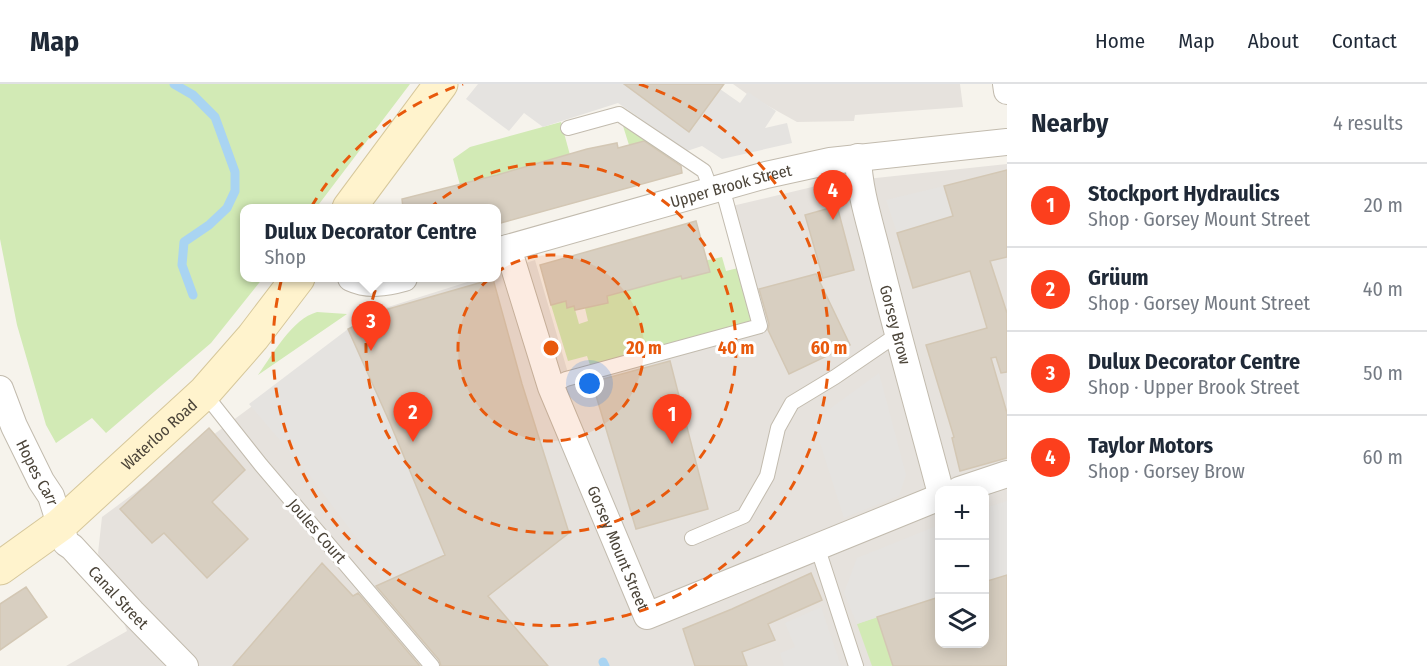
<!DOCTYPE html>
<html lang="en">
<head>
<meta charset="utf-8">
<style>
  body { margin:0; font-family:"Fira Sans Condensed",sans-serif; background:#f2f2f3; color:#1f2937 }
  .controls { position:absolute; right:18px; bottom:18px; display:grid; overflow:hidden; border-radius:12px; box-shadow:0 3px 15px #0003 }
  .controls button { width:54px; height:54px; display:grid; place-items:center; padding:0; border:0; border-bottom:2px solid #e0e1e3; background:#fff; color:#1f2937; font:30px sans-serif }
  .you { position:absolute; left:590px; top:300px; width:21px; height:21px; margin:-15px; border:4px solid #fff; border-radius:50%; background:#1a73e8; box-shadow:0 0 0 9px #1a73e833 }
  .badge { display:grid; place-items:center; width:39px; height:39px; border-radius:50%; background:#fc3f1d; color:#fff; font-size:20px; font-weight:700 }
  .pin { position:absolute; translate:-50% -50px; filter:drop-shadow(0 2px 3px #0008) }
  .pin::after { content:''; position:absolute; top:32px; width:21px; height:18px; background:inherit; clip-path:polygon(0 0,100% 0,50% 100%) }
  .popup { position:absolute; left:240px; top:120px; width:261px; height:78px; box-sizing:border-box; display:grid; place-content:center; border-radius:12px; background:#fff; filter:drop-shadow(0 2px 4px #0005); font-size:20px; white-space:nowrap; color:#747a83 }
  .popup b { font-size:22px; color:#1f2937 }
  .popup::after { content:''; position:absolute; left:50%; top:100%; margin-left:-12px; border:12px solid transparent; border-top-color:#fff }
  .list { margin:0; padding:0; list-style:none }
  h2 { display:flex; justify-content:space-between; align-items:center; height:78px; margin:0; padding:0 24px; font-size:26px }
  h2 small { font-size:20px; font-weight:400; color:#747a83 }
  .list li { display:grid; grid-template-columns:39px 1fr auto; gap:18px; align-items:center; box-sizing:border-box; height:84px; padding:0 24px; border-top:2px solid #e0e1e3 }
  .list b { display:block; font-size:22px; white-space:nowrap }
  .list p { margin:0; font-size:20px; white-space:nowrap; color:#747a83 }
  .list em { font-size:20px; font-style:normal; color:#747a83 }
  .icon { flex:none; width:33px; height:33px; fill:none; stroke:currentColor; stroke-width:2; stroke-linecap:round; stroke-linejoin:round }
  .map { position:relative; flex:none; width:1007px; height:582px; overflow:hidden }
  header { display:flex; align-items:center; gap:36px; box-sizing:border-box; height:84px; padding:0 30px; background:#fff; border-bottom:2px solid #e0e1e3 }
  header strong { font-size:28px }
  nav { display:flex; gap:33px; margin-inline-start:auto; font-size:21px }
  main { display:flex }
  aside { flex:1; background:#fff }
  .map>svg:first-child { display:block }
</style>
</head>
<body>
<header>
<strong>Map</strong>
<nav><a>Home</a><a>Map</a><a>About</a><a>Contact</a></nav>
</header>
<main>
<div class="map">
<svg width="1007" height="582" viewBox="0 0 1007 582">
  <rect width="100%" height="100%" fill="#f6f3ec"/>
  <!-- industrial -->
  <path fill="#e6e2dd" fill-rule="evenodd" d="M733,0H960L963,23L855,31L854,37L797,38L747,10Z
    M1007,80V582H66L127,547L98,469L102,433L385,224L480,194H497V188L535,176L568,289L576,300L766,246L732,122L829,99ZM940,406H984V560H940Z"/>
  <!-- green -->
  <path fill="#d2eab5" d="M0,0H410L316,124H245V194H263L211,259L106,349L92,334L56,359L46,341L17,241L0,155Z
    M561,38L570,71L545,86L542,78L530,81L532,89L460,101L453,75L470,63Z
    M623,42L667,70L656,73L629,61Z
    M722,173L726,187L738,184L753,238L590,281L587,272L568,277L551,221L566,217L567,224L574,222L579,240L588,237L584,220L593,222L608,218L605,204L681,192L682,195L690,180Z
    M317,228L347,230L258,291C273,270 292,235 317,228Z
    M877,533L893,582H872L857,540Z"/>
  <!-- parking -->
  <path fill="#e5e3e0" d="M478,0H640L635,8L689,48L720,5L740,19L748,8L776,27L765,44L787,39L792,59L722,75L702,62L687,67L618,19L543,43L524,29L509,47L466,15Z
    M944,102L953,132L897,149L886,116Z
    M348,245L370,292L446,471L385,498L358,456L308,389L249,320Z
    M879,289L906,391L899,412L844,434L813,337Z
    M1007,417V491L985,498V424Z
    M939,441V513L857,540L844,509L857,474Z
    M821,523L841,582H784L780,569L795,563L785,539Z"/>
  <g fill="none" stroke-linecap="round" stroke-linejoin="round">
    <!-- stream -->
    <path stroke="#a9d4f2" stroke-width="9" d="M174,0L193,11L215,33L235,88V107L227,124L209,141L184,158L182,181L193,211
      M603,578L605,582"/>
  </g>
  <!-- building -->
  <path fill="#d8cfc1" stroke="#d3c7b4" stroke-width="1.5" d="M624,0H724L689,48Z
    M644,57L681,82L682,89L497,140V124H403L402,115L497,91L587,65L617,59L618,64Z
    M1007,86V173L990,177L1007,229V288L1001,289L996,273L991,274L1007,329V374L960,387L952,354L954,353L926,261L987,244L970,187L913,204L897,149L953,132L944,102Z
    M837,122L854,186L823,194L805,131Z
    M696,137L710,188L682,195L681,192L607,212L608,219L575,226L574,222L567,224L566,217L551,221L540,181Z
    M816,190L850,261L789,290L768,246L769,240L759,205Z
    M493,195L522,300L569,449L488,512L548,582H441L439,576L376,502L445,471L390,339L348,245L385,226Z
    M670,277L708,425L636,445L592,298Z
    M209,344L245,386L212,418L248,455L207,494L164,449L152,459L120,425Z
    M322,479L353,512L358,509L420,582H233Z
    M811,489L822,516L768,540L775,556L742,568L747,582H695L683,545L732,525Z
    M1007,491V582H893L877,533L939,513V560H984V498Z
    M26,503L47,533L0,566V520Z"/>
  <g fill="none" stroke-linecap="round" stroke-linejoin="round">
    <!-- service casing -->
    <g stroke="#c2bbae" stroke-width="16">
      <path id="service" d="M568,44L619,30L704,87L711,106
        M551,303L566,295L760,242L722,103
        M204,309L261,381L432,582
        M692,454L744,432L767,392L778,344L792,319L835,293L898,250
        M817,462L856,582"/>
    </g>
    <!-- minor casing -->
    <g stroke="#c2bbae" stroke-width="28">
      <g id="minor">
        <path d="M1006,0L1007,7"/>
        <path id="s1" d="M858,73C859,108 871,142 879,176C898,253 920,330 940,406"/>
        <path id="s2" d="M508,164L551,303L647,532L940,413"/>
        <path id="s3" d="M497,167L766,91L830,77L1007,58"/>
        <path d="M351,194C368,202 386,199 404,194"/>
        <path id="s4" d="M0,305L14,342L41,397L51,412L66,459L72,463L132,528L185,582"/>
        <path d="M959,406L1007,390"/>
      </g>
    </g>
    <!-- secondary casing -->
    <g stroke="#d6c79b" stroke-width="35">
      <g id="secondary">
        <path d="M349,124L441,0"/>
        <path id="s5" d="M0,484L60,441L204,309L253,253L298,194"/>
      </g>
    </g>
    <!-- service -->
    <use href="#service" stroke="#fff" stroke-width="14"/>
    <!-- minor -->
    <use href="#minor" stroke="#fff" stroke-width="26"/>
    <!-- secondary -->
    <use href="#secondary" stroke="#fff3cd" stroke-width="33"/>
  </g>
  <!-- distance rings -->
  <circle cx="551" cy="264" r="93" fill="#e8590c" fill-opacity=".12"/>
  <g fill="none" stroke="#e8590c" stroke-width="3" stroke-dasharray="10 8">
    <circle cx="551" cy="264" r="93"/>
    <circle cx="551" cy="264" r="185"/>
    <path d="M639 0A278 278 0 1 1 463 0"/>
  </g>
  <g text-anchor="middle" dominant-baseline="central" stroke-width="6" stroke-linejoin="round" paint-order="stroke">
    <!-- street labels -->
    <g font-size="16" fill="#4b4439" stroke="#fff">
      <text stroke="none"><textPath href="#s3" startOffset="243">Upper Brook Street</textPath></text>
      <text stroke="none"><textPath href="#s1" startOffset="172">Gorsey Brow</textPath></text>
      <text stroke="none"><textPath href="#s5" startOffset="208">Waterloo Road</textPath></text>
      <text stroke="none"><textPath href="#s4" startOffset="92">Hopes Carr</textPath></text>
      <text transform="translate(317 447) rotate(49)">Joules Court</text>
      <text stroke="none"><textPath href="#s2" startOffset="320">Gorsey Mount Street</textPath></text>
      <text stroke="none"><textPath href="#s4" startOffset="244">Canal Street</textPath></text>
    </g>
  </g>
  <circle cx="551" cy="264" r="9" fill="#e8590c" stroke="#fff" stroke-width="3"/>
  <g font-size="18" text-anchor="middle" font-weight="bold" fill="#e8590c" stroke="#fff" stroke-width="6" stroke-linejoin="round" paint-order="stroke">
    <text x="644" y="270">20 m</text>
    <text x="736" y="270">40 m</text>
    <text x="829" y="270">60 m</text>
  </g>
</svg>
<div class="controls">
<button>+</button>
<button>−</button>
<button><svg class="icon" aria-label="layers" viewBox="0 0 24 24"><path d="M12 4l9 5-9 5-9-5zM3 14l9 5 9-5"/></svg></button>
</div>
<div class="you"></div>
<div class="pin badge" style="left:672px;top:360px">1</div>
<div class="pin badge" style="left:413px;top:358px">2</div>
<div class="pin badge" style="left:371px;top:267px">3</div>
<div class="popup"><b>Dulux Decorator Centre</b>Shop</div>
<div class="pin badge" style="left:833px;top:136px">4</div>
</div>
<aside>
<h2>Nearby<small>4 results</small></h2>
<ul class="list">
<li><span class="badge">1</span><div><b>Stockport Hydraulics</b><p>Shop · Gorsey Mount Street</p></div><em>20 m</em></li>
<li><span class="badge">2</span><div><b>Grüum</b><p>Shop · Gorsey Mount Street</p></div><em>40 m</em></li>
<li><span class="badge">3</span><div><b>Dulux Decorator Centre</b><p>Shop · Upper Brook Street</p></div><em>50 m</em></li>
<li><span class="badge">4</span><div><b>Taylor Motors</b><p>Shop · Gorsey Brow</p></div><em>60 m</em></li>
</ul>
</aside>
</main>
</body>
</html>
